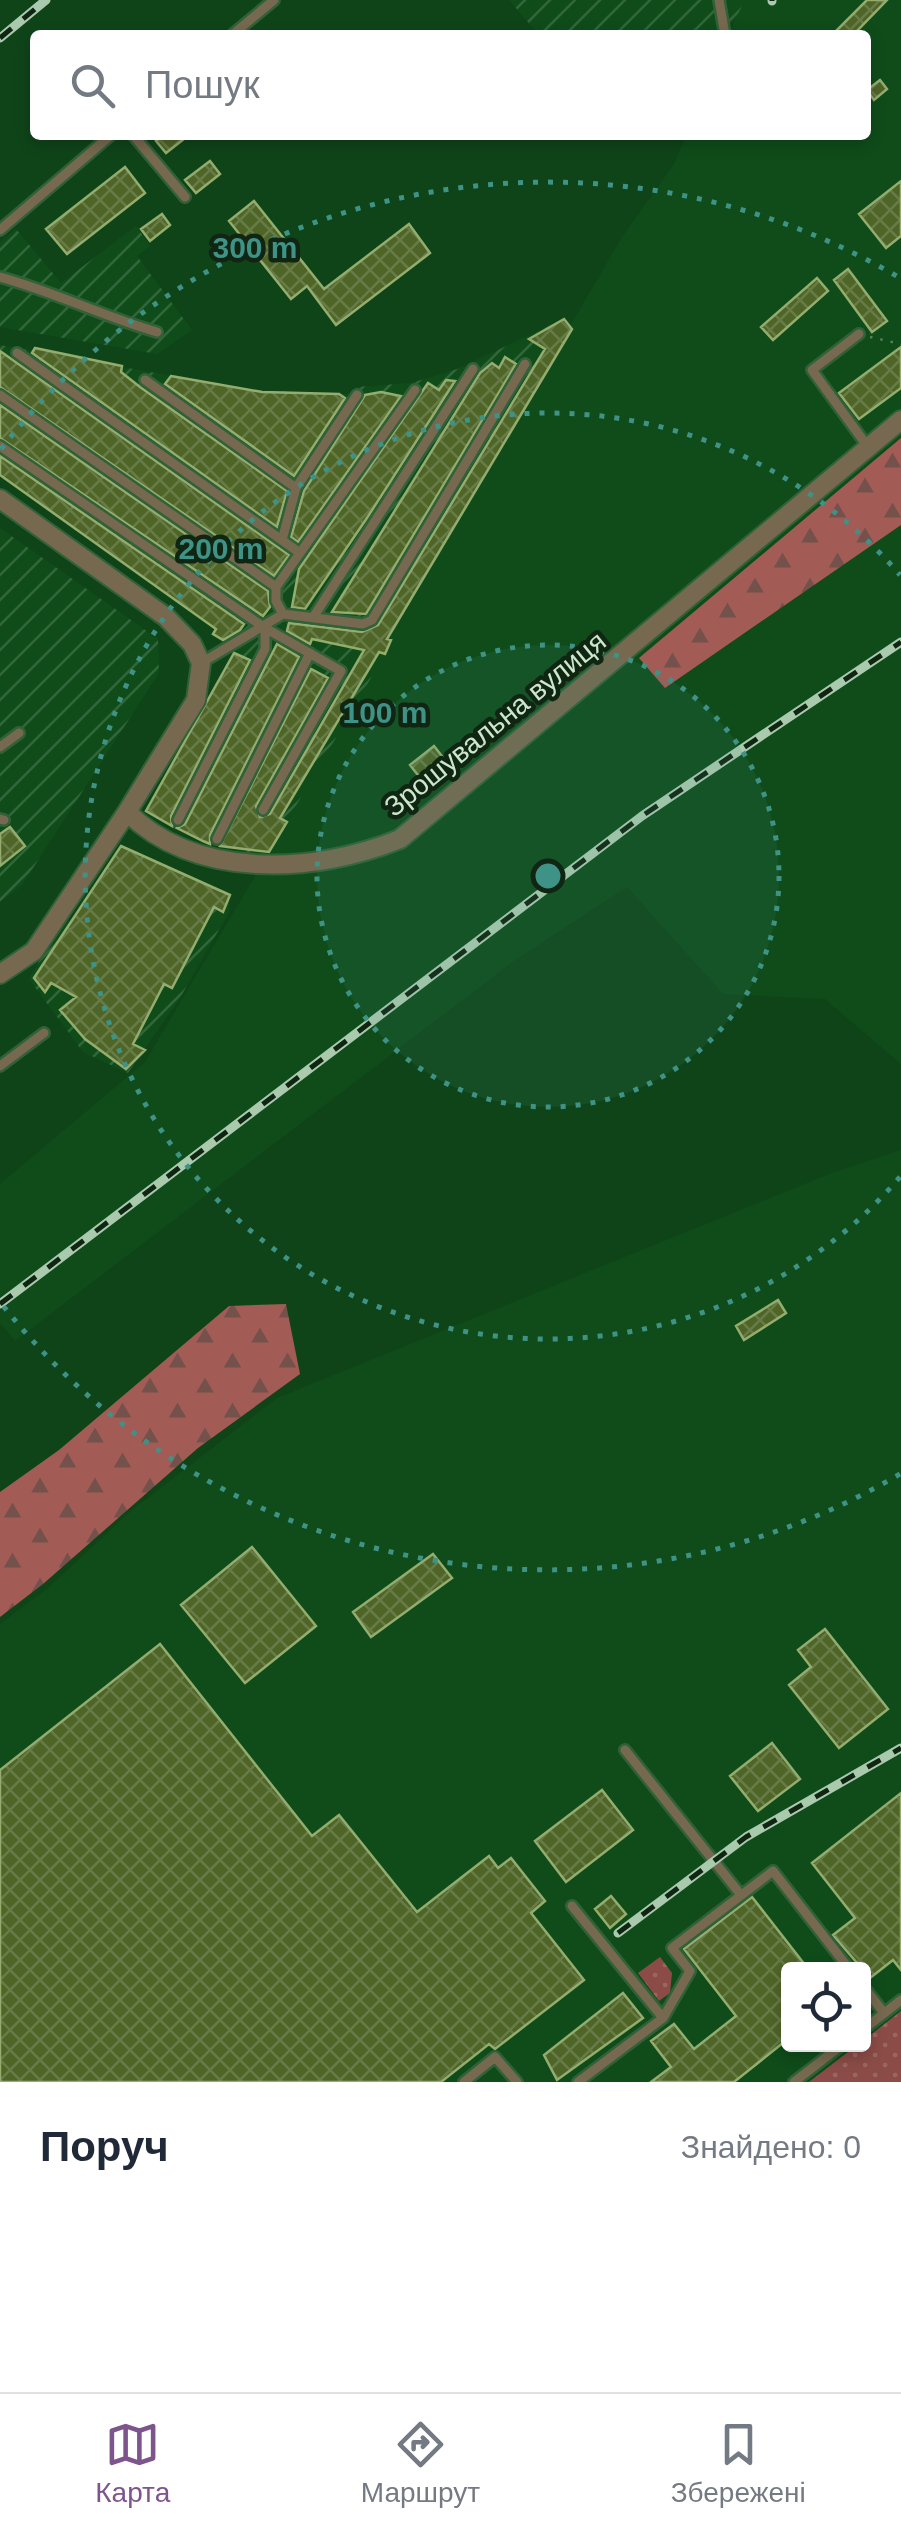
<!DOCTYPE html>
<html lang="uk">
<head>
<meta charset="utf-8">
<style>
  body { margin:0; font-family:Arial,sans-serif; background:#f2f2f3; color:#1f2937 }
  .controls { position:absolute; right:30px; bottom:30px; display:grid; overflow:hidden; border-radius:10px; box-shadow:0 5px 15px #0003 }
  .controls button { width:90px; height:90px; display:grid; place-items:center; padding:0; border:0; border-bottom:2px solid #e0e1e3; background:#fff; color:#1f2937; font:50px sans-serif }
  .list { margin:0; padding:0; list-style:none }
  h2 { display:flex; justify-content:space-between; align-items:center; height:130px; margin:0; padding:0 40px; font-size:42px }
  h2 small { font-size:32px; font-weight:400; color:#747a83 }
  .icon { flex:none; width:55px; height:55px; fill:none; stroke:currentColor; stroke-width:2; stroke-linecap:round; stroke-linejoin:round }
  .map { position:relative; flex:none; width:901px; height:2082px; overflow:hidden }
  .search { position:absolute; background:#fff; box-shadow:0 5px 15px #0003; left:30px; right:30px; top:30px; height:110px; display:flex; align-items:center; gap:25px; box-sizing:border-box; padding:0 35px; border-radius:10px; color:#747a83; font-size:38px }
  .sheet { height:310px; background:#fff }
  nav { display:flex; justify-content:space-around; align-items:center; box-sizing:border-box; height:140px; border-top:2px solid #e0e1e3; background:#fff; font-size:28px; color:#747a83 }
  nav a { display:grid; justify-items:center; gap:5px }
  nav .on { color:#7d558c }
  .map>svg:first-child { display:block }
</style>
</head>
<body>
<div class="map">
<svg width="901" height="2082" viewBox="0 0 901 2082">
  <defs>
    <pattern id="industrial-furrows" width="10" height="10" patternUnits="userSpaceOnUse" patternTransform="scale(2.5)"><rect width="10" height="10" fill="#0f4c1a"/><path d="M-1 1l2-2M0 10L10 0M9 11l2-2" fill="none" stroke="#31663a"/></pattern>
    <pattern id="grass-dots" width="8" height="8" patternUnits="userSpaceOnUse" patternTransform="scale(2.5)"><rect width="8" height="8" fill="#8b4c47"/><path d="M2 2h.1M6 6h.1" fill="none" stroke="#9a6660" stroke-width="1.8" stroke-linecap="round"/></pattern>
    <pattern id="forest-firs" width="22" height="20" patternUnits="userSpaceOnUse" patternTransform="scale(2.5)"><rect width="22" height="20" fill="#a25b55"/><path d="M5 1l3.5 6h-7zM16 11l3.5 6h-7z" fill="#75514b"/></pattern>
    <pattern id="building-cross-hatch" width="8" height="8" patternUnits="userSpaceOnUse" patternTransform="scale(2.5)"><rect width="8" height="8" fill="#4f6528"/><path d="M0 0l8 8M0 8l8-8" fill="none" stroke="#677b46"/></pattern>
  </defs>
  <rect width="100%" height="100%" fill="#0f4419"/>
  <!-- built -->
  <path fill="#0f4c1a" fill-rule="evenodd" d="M745,0H901V1064L825,999L723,994L627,887L514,961L15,1341L0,1323V1184L145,1062L287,822L387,639L622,237L674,164L686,135H866V35H728Z
    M901,1150V2082H0V1624L48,1588L132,1510L277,1398L829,1174ZM788,1970H864V2044H788Z"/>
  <!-- industrial -->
  <path fill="url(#industrial-furrows)" d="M509,0H745L735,20L717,35H539Z
    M136,226L150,246L137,256L192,330L157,354L0,327V242L16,229L61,283Z
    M564,319L572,329L388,638L391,640L385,654L266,857L207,844L146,812L233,652L213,634L216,629L0,475V345L250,390L350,394L356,387L411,383L457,369Z
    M0,528L158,639L159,673L22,885L0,902Z
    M121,846L230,895L229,912L180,998L128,1073L83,1052L29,979L56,932L82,909Z"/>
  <!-- grass -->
  <path fill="url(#grass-dots)" d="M660,1957L672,1973L670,1993L659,2001L638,1973Z
    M901,2011V2082H809L857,2045L864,2044V2040Z"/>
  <!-- forest -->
  <path fill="url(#forest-firs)" d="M901,438V525L665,688L639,658Z
    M286,1304L300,1374L198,1448L43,1584L0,1617V1492L59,1450L229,1306Z"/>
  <!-- building -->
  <path fill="url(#building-cross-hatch)" stroke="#94ad6e" stroke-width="2.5" d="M867,0H887L853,35H832Z
    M880,80L887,89L874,100L867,90Z
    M163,135H189L166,153L156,141Z
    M210,161L220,174L196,193L185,180Z
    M125,167L145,193L67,254L46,229Z
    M901,181V236L886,248L859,214Z
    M254,201L324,289L409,224L430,253L336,325L307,286L291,299L229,221Z
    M162,214L170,225L150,241L141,229Z
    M848,269L887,321L872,332L834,280Z
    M817,278L828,291L773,340L761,327Z
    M564,319L572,329L387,639L391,640L385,654L379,652L280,818L287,822L269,852L220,846L311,669L328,678L256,806L260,817L270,814L364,650L312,639L310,644L287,631L289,623L362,632L378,625L545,349L529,339Z
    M901,347V388L859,419L839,393Z
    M35,348L122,366L121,372L140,387L287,491L277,527L32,353Z
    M0,351L289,555L274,576L0,387Z
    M505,357L516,364L366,614L332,612L480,373L492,363L499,368Z
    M171,376L262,392L339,394L345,398L294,476L165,384Z
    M446,380L455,381L367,518L305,609L292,607L299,569L428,383L439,390Z
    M381,392L401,396L298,542L291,537L304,491L365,395Z
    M0,405L268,591L270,607L263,616L0,438Z
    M0,456L244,624L240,630L223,640L213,634L216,629L0,475Z
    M277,644L299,657L210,835V844L203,841L177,828L185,824Z
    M234,653L250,660L171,816L172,826L146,811Z
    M434,746L452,769L428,788L410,765Z
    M10,827L25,846L0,866V834Z
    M121,846L230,895L223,912L214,907L172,988L164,984L133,1044L145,1050L126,1069L85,1039L60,1010L76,997L51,983L45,992L34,978Z
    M778,1300L786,1313L744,1340L736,1326Z
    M252,1547L316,1626L245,1683L181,1605Z
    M433,1554L452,1578L371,1637L353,1612Z
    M825,1629L888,1709L839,1748L789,1685L811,1667L798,1650Z
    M160,1644L312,1836L339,1815L417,1912L489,1856L498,1868L511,1858L545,1901L531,1913L584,1980L495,2049L489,2044L441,2082H0V1770Z
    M772,1743L800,1779L758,1811L730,1776Z
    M602,1790L633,1830L566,1882L535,1841Z
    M901,1793V1970L893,1960L870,1978L833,1935L855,1918L812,1863Z
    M611,1896L626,1914L610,1928L595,1909Z
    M752,1897L809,1970H788V2039L734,2082H651L671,2067L651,2041L674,2024L694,2049L736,2016L684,1949Z
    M623,1993L643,2018L557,2080L544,2055Z"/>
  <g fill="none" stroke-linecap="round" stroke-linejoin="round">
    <!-- lane casing -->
    <g stroke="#316139" stroke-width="14">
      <path id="lane" d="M719,0L725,35
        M232,35L274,0
        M133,135L185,197
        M0,230L111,135
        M0,277C55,292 102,316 157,332
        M859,334L812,370L868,447
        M17,353L300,553
        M145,380L296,488
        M0,395L276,587
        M0,446L265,628V649L178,820
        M282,540L296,488L357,395
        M283,614L276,601V587L415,390
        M314,616L473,369
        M201,663L283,614L363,624L372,620L525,364
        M0,747L19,733
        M263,810L341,671L265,628
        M0,819L4,820
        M217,839L310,653
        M0,1066L44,1033
        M625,1750L741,1895
        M572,1906L663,2018
        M864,1987L884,2013
        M864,2029L901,2000
        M464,2082L495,2057L517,2082
        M578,2082L663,2018L690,1971L672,1948L773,1871L850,1970
        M794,2082L843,2044"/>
    </g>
    <!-- street casing -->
    <g stroke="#316139" stroke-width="22">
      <path id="street" d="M0,499L166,617L192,644L201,663L196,700L127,812L34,951L0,974
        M127,812C196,880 314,874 400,839L901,420"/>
    </g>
    <!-- path -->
    <path stroke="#55805c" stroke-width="2.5" stroke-dasharray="2.5 8" stroke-linecap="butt" d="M870,337L901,344"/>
    <!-- lane -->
    <use href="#lane" stroke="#76694f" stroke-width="9"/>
    <!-- street -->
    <use href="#street" stroke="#76694f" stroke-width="18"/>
    <!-- rail casing -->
    <g stroke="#aacaad" stroke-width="9">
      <path id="rail" d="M772,1V0
        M0,38L46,0
        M0,1304L642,816L901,642
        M618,1933L746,1837L901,1748"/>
    </g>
    <!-- rail -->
    <use href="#rail" stroke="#102512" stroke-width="5" stroke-dasharray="15" stroke-linecap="butt"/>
  </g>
  <!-- distance rings -->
  <circle cx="548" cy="876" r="231" fill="#3e9286" fill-opacity=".12"/>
  <g fill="none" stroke="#3e9286" stroke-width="5" stroke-dasharray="5 10">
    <circle cx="548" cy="876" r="231"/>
    <path d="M900 1177A463 463 0 1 1 900 575"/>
    <path d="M900 1474A694 694 0 0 1 1 1303M1 449A694 694 0 0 1 900 278"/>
  </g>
  <g text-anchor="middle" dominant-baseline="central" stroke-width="9" stroke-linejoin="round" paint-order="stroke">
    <!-- street labels -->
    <g font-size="28" fill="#cce7cd" stroke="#102512">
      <text transform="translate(495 724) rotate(-39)">Зрошувальна вулиця</text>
    </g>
  </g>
  <circle cx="548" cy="876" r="15" fill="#3e9286" stroke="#102512" stroke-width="5"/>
  <g font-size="30" text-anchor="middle" font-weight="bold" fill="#3e9286" stroke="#102512" stroke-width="9" stroke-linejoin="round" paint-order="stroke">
    <text x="255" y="258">300 m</text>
    <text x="221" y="559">200 m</text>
    <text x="385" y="723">100 m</text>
  </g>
</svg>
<div class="controls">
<button><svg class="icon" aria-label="locate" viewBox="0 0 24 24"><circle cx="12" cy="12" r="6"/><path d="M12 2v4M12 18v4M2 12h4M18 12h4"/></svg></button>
</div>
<div class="search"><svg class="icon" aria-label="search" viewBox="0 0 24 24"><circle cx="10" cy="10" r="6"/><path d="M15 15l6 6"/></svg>Пошук</div>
</div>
<section class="sheet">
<h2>Поруч<small>Знайдено: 0</small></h2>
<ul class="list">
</ul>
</section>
<nav>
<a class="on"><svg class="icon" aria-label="map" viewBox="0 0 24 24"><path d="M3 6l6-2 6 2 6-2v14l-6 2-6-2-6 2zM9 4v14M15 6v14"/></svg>Карта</a>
<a><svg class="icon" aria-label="directions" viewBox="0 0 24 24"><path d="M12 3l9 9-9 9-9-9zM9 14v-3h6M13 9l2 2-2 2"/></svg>Маршрут</a>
<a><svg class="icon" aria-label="saved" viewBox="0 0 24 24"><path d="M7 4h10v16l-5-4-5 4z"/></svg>Збережені</a>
</nav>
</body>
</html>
